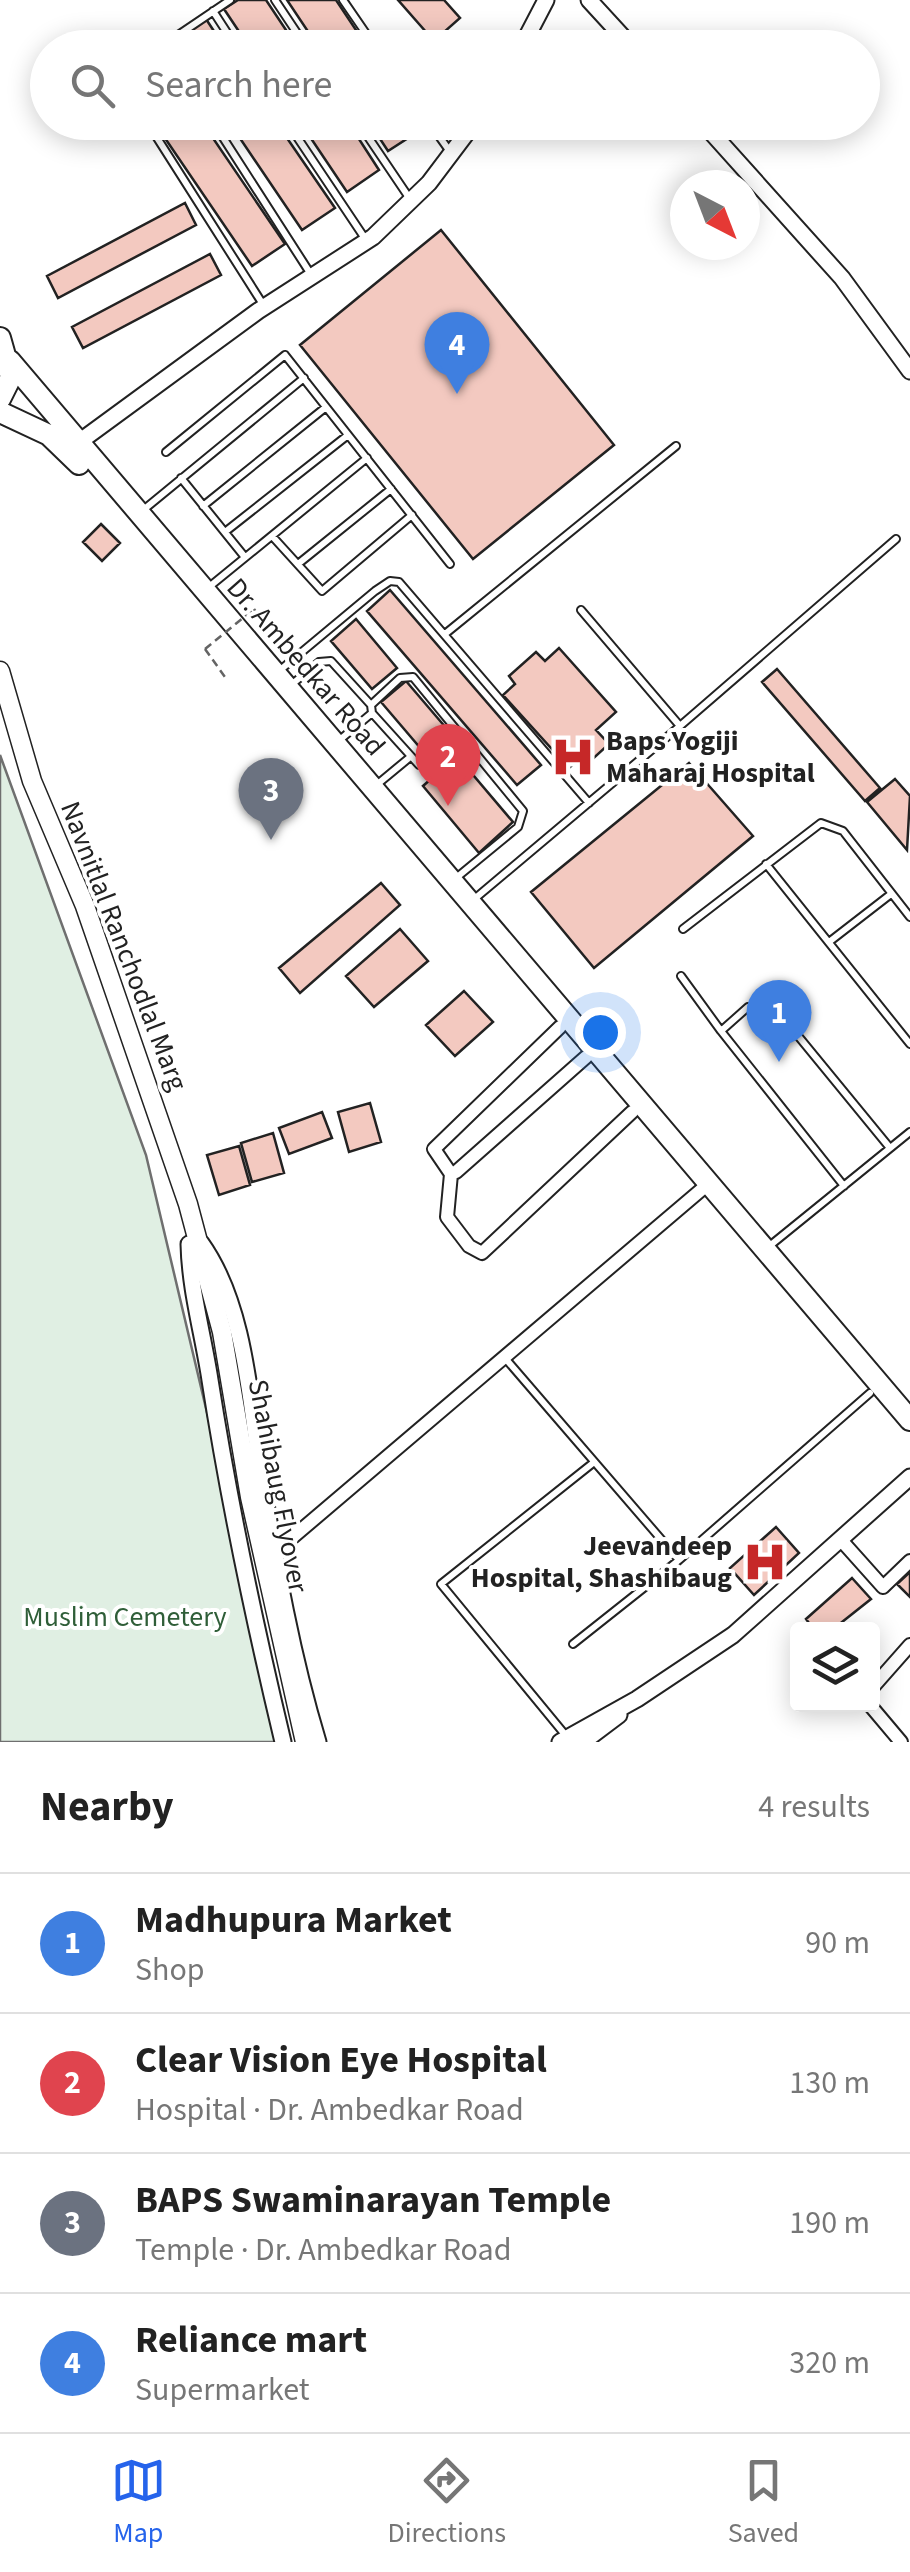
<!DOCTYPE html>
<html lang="en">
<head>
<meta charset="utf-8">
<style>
  body { margin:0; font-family:"Source Sans 3",sans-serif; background:#f6f6f6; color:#222 }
  .controls { position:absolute; right:30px; bottom:30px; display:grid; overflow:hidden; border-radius:10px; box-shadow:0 5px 25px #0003 }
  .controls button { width:90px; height:90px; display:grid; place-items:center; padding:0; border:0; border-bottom:2px solid #e0e0e0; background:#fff; color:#222; font:50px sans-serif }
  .compass { position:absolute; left:670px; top:170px; width:90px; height:90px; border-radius:50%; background:#fff; box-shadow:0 5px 25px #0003; rotate:138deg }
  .you { position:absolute; left:600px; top:1032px; width:35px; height:35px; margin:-25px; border:8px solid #fff; border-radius:50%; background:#1a73e8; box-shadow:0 0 0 15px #1a73e833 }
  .badge { display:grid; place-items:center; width:65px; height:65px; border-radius:50%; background:#2563eb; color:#fff; font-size:32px; font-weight:700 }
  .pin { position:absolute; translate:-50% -82px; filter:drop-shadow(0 2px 5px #0008) }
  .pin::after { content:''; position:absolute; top:52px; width:35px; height:30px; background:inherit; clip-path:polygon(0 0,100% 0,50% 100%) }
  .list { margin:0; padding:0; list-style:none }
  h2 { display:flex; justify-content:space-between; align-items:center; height:130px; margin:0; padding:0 40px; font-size:42px }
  h2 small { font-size:32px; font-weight:400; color:#767676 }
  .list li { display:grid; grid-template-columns:65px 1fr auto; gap:30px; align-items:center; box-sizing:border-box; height:140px; padding:0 40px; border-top:2px solid #e0e0e0 }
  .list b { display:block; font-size:38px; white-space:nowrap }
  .list p { margin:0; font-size:32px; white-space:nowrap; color:#767676 }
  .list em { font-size:32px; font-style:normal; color:#767676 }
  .icon { flex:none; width:55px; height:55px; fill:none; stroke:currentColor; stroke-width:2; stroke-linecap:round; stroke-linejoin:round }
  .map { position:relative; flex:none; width:910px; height:1742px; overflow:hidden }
  .search { position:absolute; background:#fff; box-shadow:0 5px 25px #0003; left:30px; right:30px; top:30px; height:110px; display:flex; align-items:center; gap:25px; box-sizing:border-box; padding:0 35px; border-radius:55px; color:#767676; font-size:38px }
  .sheet { height:690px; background:#fff }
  nav { display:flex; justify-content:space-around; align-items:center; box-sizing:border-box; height:140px; border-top:2px solid #e0e0e0; background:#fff; font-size:28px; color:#767676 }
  nav a { display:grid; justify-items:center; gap:5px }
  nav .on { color:#2563eb }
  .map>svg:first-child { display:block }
</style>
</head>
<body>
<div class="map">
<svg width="910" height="1742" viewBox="0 0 910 1742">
  <rect width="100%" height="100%" fill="#fff"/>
  <!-- green -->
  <path fill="#e0efe3" stroke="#6f6f6f" stroke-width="2.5" d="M0,755L146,1155L285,1742H0Z"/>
  <!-- building -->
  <path fill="#f3c9c0" stroke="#222" stroke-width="2.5" d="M238,0H266L298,48H250L224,9Z
    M287,0H336L368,48H319Z
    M398,0H444L460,18L434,41Z
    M206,19L225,48H178L173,41Z
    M154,122H202L285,244L252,266Z
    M229,122H276L335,208L302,230Z
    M300,122H348L379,170L347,192Z
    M369,122H418L422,129L388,151Z
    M185,203L196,225L58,298L47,276Z
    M441,230L614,445L473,559L300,345Z
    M210,254L221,275L83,348L72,327Z
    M101,524L120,543L102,561L83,542Z
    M390,590L541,765L517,785L367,611Z
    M356,619L397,668L372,689L331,641Z
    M559,648L616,712L596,730L609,744L586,765L580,758L569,768L503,695L515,684L509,676L536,652L545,661Z
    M777,669L880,788L865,801L762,682Z
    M406,681L447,729L422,750L381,702Z
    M457,756L513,822L479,853L423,786Z
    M689,763L753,836L594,968L531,892Z
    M895,779L910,796L907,850L867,802Z
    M381,883L400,905L300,993L279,968Z
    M400,929L428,961L374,1007L346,976Z
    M464,991L493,1022L455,1056L426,1025Z
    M370,1103L381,1142L349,1152L338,1112Z
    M322,1112L332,1138L289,1154L279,1128Z
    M273,1133L284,1173L252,1182L241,1143Z
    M239,1146L250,1185L219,1195L207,1155Z
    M776,1527L799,1553L754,1595L730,1568Z
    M910,1572V1597L897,1584Z
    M852,1578L871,1599L832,1630H814L806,1619Z"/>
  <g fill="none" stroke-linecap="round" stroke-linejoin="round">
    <!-- service casing -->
    <g stroke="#222" stroke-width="10">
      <path id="service" d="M275,0L307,48
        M343,0L376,48
        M213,11L237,48
        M159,48L230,0
        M147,122L264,306
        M213,122L312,276
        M287,122L366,240
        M358,122L410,199
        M429,122L451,153
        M166,452L285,355L450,564
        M181,478L244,556
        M203,506L326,407
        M142,511L304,378
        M225,532L348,435
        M272,536L322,591L412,515
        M298,564L391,489
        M209,587L367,458
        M445,634L676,446
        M279,671L375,591L390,581L399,582L589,803
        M291,685L319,662L331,661L371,705
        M680,726L896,539
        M336,743L372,713
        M374,787L409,758
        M766,864L910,1044
        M456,878L518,827L523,811L413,677L400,678L371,705L372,713L419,765L433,762L463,739
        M472,901L680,726L581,610
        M683,929L821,823L843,831L910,917
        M829,942L891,894
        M681,976L721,1031
        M844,1186L721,1031L748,1007L776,1009L890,1148
        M767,1248L910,1132
        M505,1358L679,1560L870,1393
        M573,1644L679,1560
        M567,1737L441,1584L593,1463"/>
    </g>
    <!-- minor casing -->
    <g stroke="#222" stroke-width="16">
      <path id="minor" d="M560,1027L434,1149L451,1174L456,1172L586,1057
        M451,1174L447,1217L469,1246L482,1253L632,1112
        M841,1540L883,1587L910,1561
        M274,1553L701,1190
        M872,1688L910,1645
        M869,1704L901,1742"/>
    </g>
    <!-- tertiary casing -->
    <g stroke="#222" stroke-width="19">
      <path id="tertiary" d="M589,0L633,48
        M521,48L546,0
        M702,122L842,278L910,371
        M71,448L258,311L373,237L429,183L475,122
        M201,1243C246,1306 250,1403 262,1479C276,1567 292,1656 318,1742
        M189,1244C190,1290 203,1334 210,1380C229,1502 254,1621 283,1742
        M560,1742L637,1699L733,1635L910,1477
        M583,1742L619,1715"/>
    </g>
    <!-- secondary casing -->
    <g stroke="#222" stroke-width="21">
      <path id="secondary" d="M0,671L32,781L85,906L188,1204L222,1332L250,1497L305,1742"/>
    </g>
    <!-- primary casing -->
    <g stroke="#222" stroke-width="24">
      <path id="primary" d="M0,338L11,377L0,399
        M10,361L910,1420
        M0,412L49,435L79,464"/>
    </g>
    <!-- path -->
    <path stroke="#646464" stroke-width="2.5" stroke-dasharray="8 5" stroke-linecap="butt" d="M254,609L272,635
      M205,649L225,677"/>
    <!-- service -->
    <use href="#service" stroke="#fff" stroke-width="6"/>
    <!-- minor -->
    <use href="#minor" stroke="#fff" stroke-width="12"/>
    <!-- tertiary -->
    <use href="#tertiary" stroke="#fff" stroke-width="15"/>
    <!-- secondary -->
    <use href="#secondary" stroke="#fff" stroke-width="18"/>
    <!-- primary -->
    <use href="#primary" stroke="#fff" stroke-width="20"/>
    <!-- path-bridge -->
    <path stroke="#646464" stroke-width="2.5" stroke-dasharray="8 5" stroke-linecap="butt" d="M205,649L254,609"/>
  </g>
  <!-- icons -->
  <defs>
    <g id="hospital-bare" transform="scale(3.45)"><path d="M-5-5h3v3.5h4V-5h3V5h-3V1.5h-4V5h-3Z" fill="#c62828" stroke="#fff" stroke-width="2.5" paint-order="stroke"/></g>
  </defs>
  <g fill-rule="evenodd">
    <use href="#hospital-bare" x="573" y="757"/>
    <use href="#hospital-bare" x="765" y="1562"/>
  </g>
  <g text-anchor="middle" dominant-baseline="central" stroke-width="8" stroke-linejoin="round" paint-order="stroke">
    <!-- street labels -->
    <g font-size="28" fill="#222" stroke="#fff">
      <text transform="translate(306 667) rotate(49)">Dr. Ambedkar Road</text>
      <text transform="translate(124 946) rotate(69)">Navnitlal Ranchodlal Marg</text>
      <text transform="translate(278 1486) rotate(79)">Shahibaug Flyover</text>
    </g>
    <!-- poi labels -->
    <g font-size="28" font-weight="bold" fill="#222" stroke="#fff" text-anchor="start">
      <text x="606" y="741">Baps Yogiji<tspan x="606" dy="32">Maharaj Hospital</tspan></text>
      <text x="732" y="1546" text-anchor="end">Jeevandeep<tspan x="732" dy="32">Hospital, Shashibaug</tspan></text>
    </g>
    <!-- park labels -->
    <g font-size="28" fill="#2f5e38" stroke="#fff">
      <text x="125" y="1617">Muslim Cemetery</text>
    </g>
  </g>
</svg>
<div class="controls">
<button><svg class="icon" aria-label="layers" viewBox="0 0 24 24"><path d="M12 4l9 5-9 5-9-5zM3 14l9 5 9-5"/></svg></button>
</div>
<svg class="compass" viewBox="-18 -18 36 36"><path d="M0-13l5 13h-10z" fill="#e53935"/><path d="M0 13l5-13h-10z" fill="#767676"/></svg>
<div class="you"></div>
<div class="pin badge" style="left:779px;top:1062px;background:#3f7fe0">1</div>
<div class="pin badge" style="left:448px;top:806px;background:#e0444e">2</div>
<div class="pin badge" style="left:271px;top:840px;background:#6b7280">3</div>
<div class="pin badge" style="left:457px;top:394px;background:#3f7fe0">4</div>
<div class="search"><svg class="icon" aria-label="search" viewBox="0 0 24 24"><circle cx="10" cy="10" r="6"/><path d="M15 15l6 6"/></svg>Search here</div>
</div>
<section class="sheet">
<h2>Nearby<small>4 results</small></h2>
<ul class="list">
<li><span class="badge" style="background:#3f7fe0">1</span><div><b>Madhupura Market</b><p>Shop</p></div><em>90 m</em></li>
<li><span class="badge" style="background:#e0444e">2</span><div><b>Clear Vision Eye Hospital</b><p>Hospital · Dr. Ambedkar Road</p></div><em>130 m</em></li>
<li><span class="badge" style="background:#6b7280">3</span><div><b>BAPS Swaminarayan Temple</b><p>Temple · Dr. Ambedkar Road</p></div><em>190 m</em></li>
<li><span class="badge" style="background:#3f7fe0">4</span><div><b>Reliance mart</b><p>Supermarket</p></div><em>320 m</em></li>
</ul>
</section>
<nav>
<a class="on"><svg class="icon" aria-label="map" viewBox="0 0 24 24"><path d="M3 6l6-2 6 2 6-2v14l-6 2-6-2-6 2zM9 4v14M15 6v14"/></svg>Map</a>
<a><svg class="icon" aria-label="directions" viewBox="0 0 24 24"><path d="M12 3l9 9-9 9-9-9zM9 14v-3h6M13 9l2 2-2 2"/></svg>Directions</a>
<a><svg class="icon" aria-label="saved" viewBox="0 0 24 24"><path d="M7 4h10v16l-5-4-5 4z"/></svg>Saved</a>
</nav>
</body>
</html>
